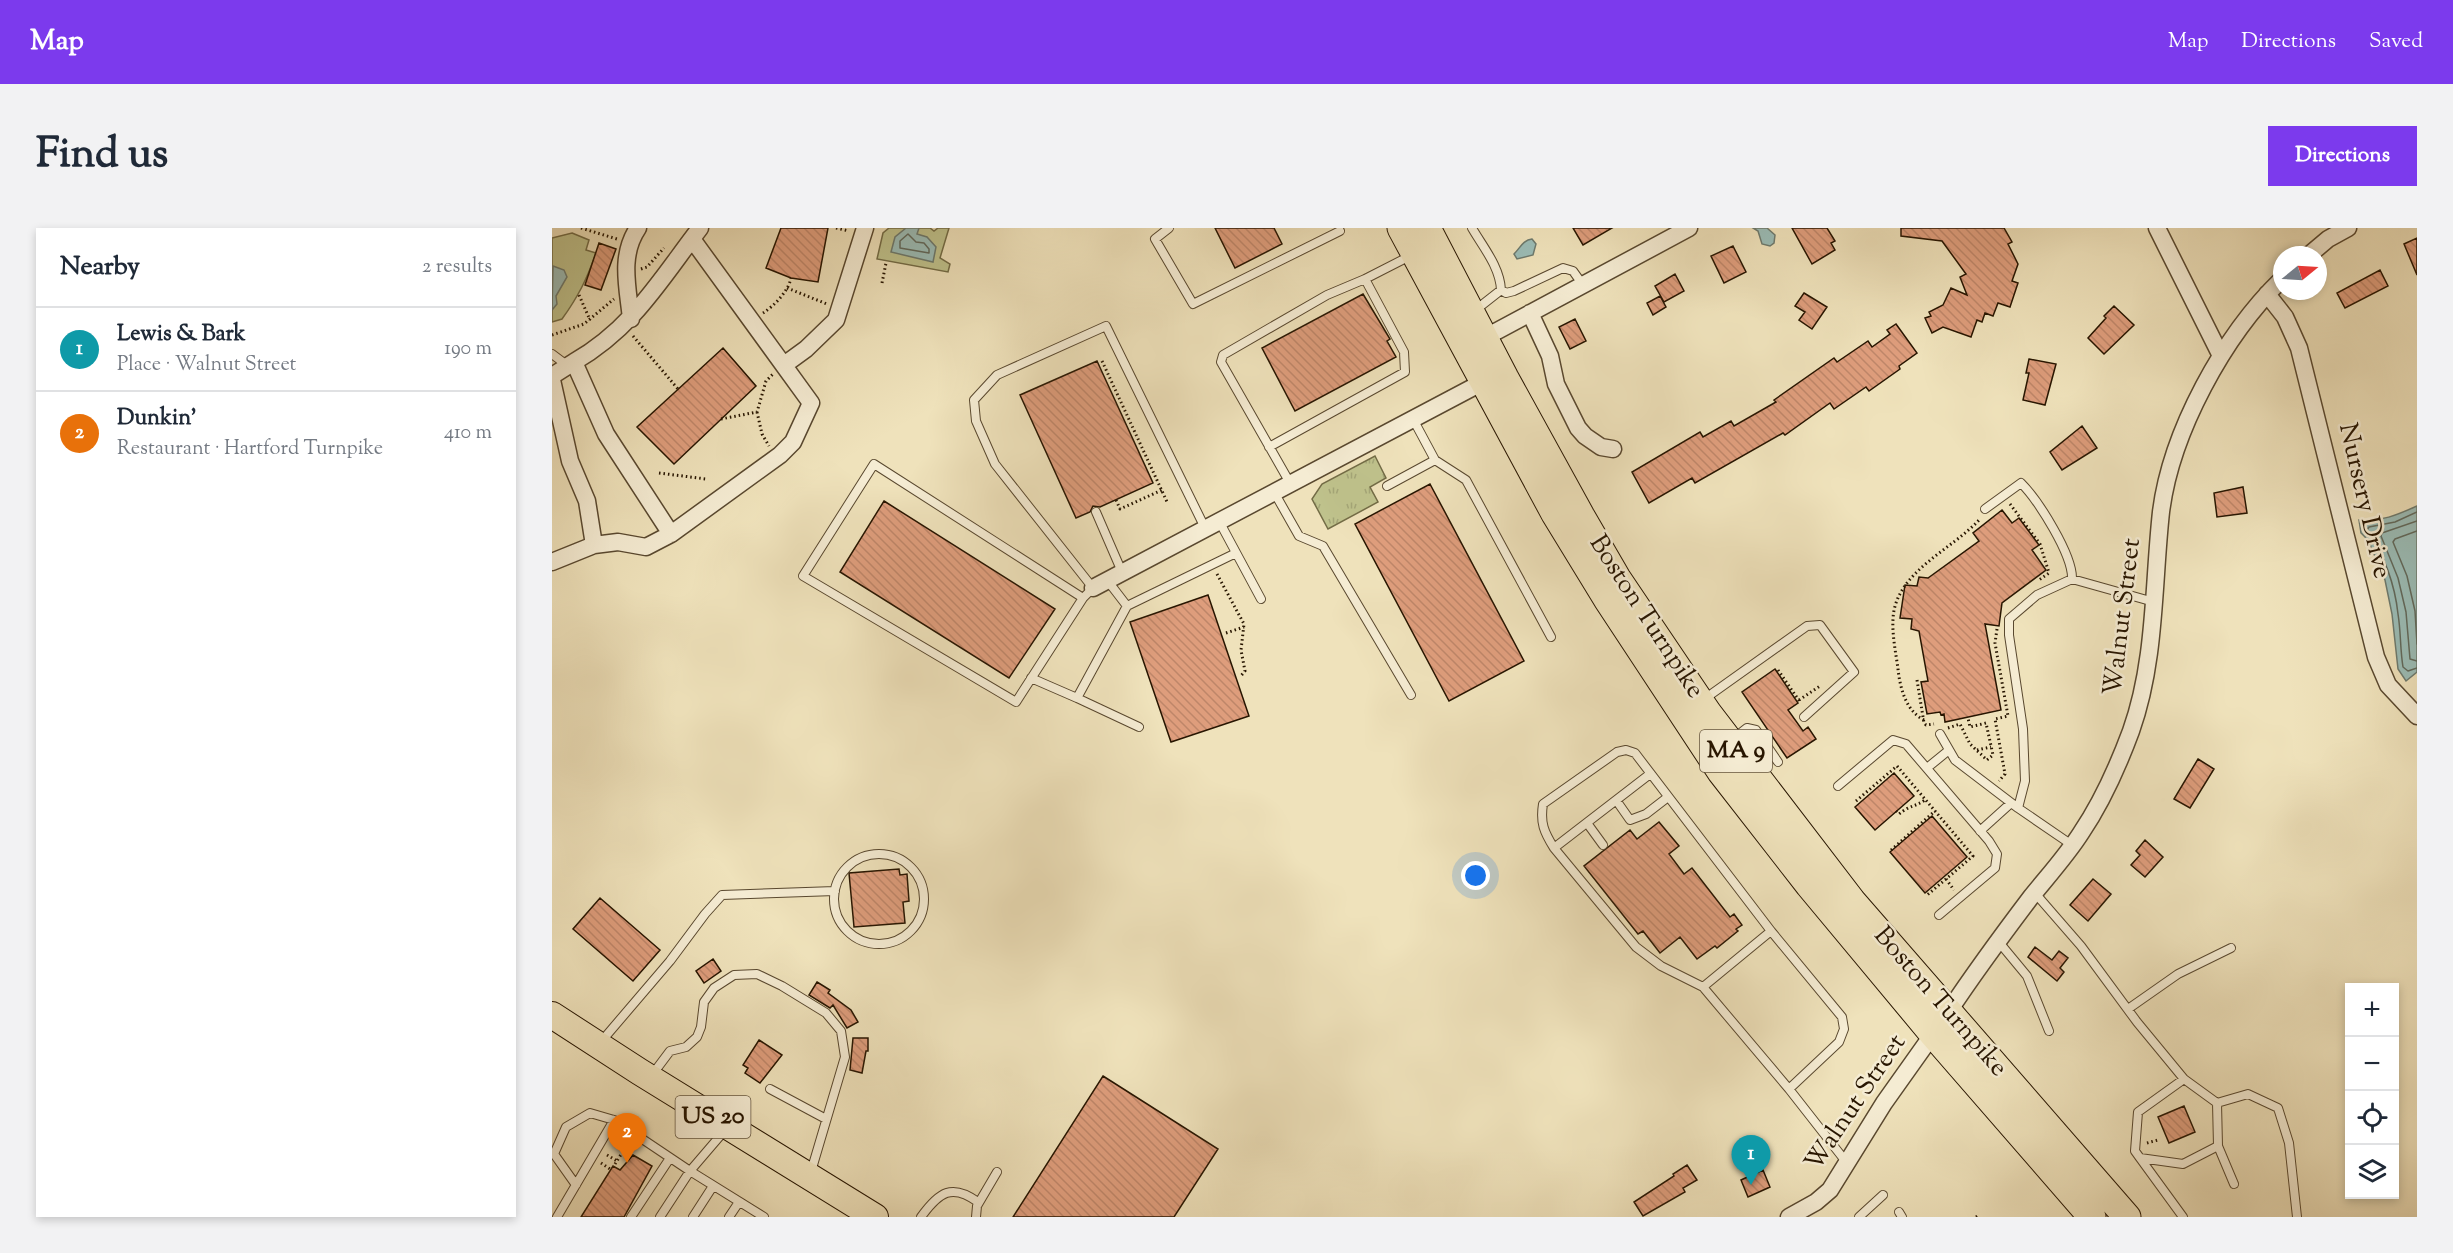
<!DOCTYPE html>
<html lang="en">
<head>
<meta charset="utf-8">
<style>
  body { margin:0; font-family:"Sorts Mill Goudy",serif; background:#f2f2f3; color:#1f2937 }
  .controls { position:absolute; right:18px; bottom:18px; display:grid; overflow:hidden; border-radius:0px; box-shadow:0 3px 9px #0003 }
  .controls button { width:54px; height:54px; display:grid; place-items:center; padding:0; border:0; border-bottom:2px solid #e0e1e3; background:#fff; color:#1f2937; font:30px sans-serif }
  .compass { position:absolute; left:1721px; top:18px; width:54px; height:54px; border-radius:50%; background:#fff; box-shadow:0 3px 9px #0003; rotate:72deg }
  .you { position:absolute; left:924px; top:648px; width:21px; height:21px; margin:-15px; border:4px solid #fff; border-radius:50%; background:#1a73e8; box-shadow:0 0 0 9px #1a73e833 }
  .badge { display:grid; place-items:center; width:39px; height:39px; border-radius:50%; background:#7c3aed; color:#fff; font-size:20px; font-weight:700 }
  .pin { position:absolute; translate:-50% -50px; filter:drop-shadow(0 2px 3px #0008) }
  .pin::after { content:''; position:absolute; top:32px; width:21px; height:18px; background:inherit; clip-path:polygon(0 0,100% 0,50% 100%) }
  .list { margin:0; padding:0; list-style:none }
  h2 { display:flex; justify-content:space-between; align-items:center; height:78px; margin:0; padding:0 24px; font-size:26px }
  h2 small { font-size:20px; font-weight:400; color:#747a83 }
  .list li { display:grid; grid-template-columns:39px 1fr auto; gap:18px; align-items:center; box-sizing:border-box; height:84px; padding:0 24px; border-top:2px solid #e0e1e3 }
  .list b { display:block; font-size:22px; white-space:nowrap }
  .list p { margin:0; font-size:20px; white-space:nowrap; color:#747a83 }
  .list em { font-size:20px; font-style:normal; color:#747a83 }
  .icon { flex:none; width:33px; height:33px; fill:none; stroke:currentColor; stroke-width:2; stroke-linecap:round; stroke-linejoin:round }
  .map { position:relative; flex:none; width:1865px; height:989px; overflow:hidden; border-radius:0px }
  header { display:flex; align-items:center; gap:36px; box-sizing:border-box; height:84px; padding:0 30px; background:#7c3aed; color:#fff }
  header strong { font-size:28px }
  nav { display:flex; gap:33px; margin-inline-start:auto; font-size:21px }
  .intro { display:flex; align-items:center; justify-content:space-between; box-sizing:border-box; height:144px; padding:0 36px }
  h1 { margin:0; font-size:42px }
  .button { padding:15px 27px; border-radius:0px; background:#7c3aed; color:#fff; font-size:21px; font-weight:700 }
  main { display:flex; gap:36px; padding:0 36px }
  aside { flex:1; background:#fff; border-radius:0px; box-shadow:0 3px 9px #0003 }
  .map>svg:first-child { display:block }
</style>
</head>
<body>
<header>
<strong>Map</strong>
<nav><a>Map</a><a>Directions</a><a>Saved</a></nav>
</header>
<div class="intro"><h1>Find us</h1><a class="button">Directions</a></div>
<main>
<aside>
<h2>Nearby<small>2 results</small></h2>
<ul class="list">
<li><span class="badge" style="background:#0f9aa8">1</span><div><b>Lewis &amp; Bark</b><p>Place · Walnut Street</p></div><em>190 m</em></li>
<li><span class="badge" style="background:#e8710a">2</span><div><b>Dunkin'</b><p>Restaurant · Hartford Turnpike</p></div><em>410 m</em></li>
</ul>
</aside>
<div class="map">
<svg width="1865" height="989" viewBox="0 0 1865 989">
  <defs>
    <pattern id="grass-tufts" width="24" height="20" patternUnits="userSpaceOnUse" patternTransform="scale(1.5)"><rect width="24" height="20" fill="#bfc28c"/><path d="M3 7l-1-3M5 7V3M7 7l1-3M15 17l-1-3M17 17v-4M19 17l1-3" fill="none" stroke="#a4a677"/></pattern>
    <pattern id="building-back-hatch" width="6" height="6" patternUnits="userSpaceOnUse" patternTransform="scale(1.5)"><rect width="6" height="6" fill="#de9d7c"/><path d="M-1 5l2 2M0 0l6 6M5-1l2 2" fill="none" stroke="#be8669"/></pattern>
  </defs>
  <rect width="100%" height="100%" fill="#efe2bb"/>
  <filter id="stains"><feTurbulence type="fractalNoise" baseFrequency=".00333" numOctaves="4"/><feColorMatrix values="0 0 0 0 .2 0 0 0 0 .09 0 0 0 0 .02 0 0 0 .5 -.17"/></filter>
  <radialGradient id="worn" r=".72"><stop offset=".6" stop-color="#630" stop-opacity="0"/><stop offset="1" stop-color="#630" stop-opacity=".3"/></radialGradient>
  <!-- grass -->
  <path fill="url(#grass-tufts)" stroke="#736c46" stroke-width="1.5" d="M823,228L834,250L818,259L826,274L776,301L760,271L770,256Z"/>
  <!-- pitch -->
  <path fill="#bfc28c" stroke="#736c46" stroke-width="1.5" d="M337,0H378L382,3L386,0H397L388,30L398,36L396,44L325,31L331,5Z
    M20,5L37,12L34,22L44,25C35,51 26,69 10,91L0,94V10Z"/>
  <!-- water -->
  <path fill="#9bbdb7" stroke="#6d7a6e" stroke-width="1.5" d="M354,0H367L365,6L375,9L384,19L381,34L339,24L343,9Z
    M1201,0H1215L1223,7L1222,15L1218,18L1210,16L1206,3Z
    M980,11L984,16L981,27L965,31L962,26C968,20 971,12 980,11Z
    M1,38L12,42L15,49L4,68L5,76L0,82Z
    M1865,278V444L1854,453L1846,441L1840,386L1833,352L1816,312L1809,305L1807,292C1829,294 1845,287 1865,278Z"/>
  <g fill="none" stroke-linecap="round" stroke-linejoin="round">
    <!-- shore -->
    <path stroke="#61695c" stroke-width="1.5" d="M356,6L364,14L372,15L377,21V25L348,20V13Z
      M1865,284L1843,294L1817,299L1815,302C1832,326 1843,357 1846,386C1849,404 1848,421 1851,439L1856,443L1865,440
      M1865,293L1830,305L1829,308L1846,350L1854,384L1858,431L1865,433
      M1865,303L1843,311L1841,314L1855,348L1863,383L1865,416"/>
  </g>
  <!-- building -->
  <path fill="url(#building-back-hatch)" stroke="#271500" stroke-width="1.5" d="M229,0H276L266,54L239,50L214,40Z
    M663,0H722L730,16L683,40Z
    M1021,0H1060L1031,17Z
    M1240,0H1275L1283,13L1279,15L1283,22L1260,36Z
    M1349,0H1452L1460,14L1456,16L1466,36L1460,53L1466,55L1458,79L1446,75L1441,88L1433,85L1430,94L1425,92L1419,109L1391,99L1380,105L1373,90L1379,88L1377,84L1391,77L1399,60L1415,67L1408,49L1414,46L1390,13L1349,8Z
    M1865,10V47L1852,16Z
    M47,15L64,21L49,62L33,57Z
    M1181,18L1194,44L1172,55L1159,28Z
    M1828,42L1836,58L1793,80L1785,65Z
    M1123,46L1132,63L1112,74L1103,58Z
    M1252,65L1275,79L1260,101L1247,92L1253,84L1243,78Z
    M811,66L838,111L835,113L844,129L743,183L710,120Z
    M1108,68L1114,79L1101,87L1095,75Z
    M1562,78L1582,97L1552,126L1536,110L1554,90L1552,88Z
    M1023,91L1034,113L1018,121L1007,99Z
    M1344,96L1365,125L1347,138L1348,141L1317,163L1314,159L1282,181L1278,175L1233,207L1231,205L1143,255L1140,250L1097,275L1080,244L1148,204L1151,209L1179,193L1182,198L1224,174L1222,172L1282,130L1285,134L1316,113L1320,119L1338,106L1335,102Z
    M171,120L204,158L122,236L85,199Z
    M1477,131L1504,136L1493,177L1471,172L1477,145H1474Z
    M545,133L601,255L548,279L541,278L538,284L524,290L468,167Z
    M1530,198L1545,220L1510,242L1498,224Z
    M878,256L972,433L897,473L803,296Z
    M1691,259L1695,285L1665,289L1662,265Z
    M332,273L503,381L457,450L288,344Z
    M1450,282L1460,295L1467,290L1487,317L1480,322L1494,342L1450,375L1447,398L1433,396L1449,482L1393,494L1392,486L1389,487L1388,484L1375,486L1369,454L1376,453L1367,403L1359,401L1360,391L1348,390L1353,357L1365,358L1367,349L1376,350L1427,313L1421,305Z
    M656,367L697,488L619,514L578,394Z
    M1223,441L1246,475L1236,482L1251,503L1256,499L1264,511L1235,530L1190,464Z
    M1646,531L1662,541L1638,580L1622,571Z
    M1342,545L1362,568L1323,602L1303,579Z
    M1380,588L1415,629L1373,665L1338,624Z
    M1107,594L1127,618L1117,626L1132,646L1140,640L1178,689L1182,686L1190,697L1184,701L1186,703L1165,720L1163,718L1145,731L1128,709L1108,725L1091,703L1086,706L1032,638L1078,602L1085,611Z
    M1593,612L1611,629L1593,649L1579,637L1588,627L1584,623Z
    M347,641L348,647L355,646L357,673L351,674L353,695L302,699L297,645Z
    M1541,651L1559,666L1536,693L1518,677Z
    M48,670L108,722L81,753L21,701Z
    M1483,719L1500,732L1507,723L1516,730L1508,740L1512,744L1505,753L1476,729Z
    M161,731L169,743L152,755L144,743Z
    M265,754L278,762L276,765L299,782L306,794L295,800L281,777L278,780L257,767Z
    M301,810H316V823H314L310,845L298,842Z
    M207,812L230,827L208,855L193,845L196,840L191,837Z
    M551,848L666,921L622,989H461Z
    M1632,878L1643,904L1617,915L1606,889Z
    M81,927L100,938L72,989H29L61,938L68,942Z
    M1135,937L1145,952L1131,960L1133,964L1091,988L1082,974L1122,948L1121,946Z
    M1211,942L1218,959L1196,969L1189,952Z"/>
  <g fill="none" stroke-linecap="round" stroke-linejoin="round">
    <!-- service casing -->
    <g stroke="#59482f" stroke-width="10">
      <path id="service" d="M617,0L603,11L641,76L788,3
        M920,0C931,19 948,39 949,62L921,84
        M949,62L954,65L962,63L1011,40L1021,43L1031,57
        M0,126L16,138
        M861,191L883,232L914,252L999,409
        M717,219L853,144L852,124L813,51
        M738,255L669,134L671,127L775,67L813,51L860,27
        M835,258L883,232
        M722,264L747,308L771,318L859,467
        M1433,281L1469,255C1486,272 1521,327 1520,351
        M544,284L570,344
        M667,293L709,371
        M555,352L575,378L684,325
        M531,370L322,236L251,348L464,474L531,370L541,360L443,236L424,193L422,172L445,147L554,98L653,300
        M479,450L525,470L575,378
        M525,470L587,499
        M1151,472L1255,398L1268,397L1302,444L1252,489
        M1388,506L1403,532L1466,580
        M1181,511L1195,500L1204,502L1226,534
        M1375,540L1397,522
        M1286,558L1341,512L1354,516L1437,613L1445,626L1443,640L1387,687
        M1064,572L1078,592L1094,586L1116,569
        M1035,595L1051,617
        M1428,603L1459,575
        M1520,617L1466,580L1473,553L1471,501L1457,407V391L1485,367L1520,351L1602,374
        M1002,620L1098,546
        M282 671a45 45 0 1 1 90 0a45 45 0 1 1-90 0Z
        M1483,665L1529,718L1585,794L1632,851L1665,875L1666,918L1631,936L1588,930L1583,923L1586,884L1632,851
        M1219,703L1290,789L1292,801L1287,814L1237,861
        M1446,713L1475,748L1497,803
        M1151,759L1109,738L1084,719L1002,620C992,604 988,595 991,576L1065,524L1074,522L1083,525L1219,703L1151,759L1237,861L1295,935
        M1576,781L1626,746L1679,720
        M48,815L118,733L153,686L170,667L283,663
        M100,847L118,823L134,819L145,809L149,799L152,774L162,760L182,747L205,746L230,758L274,785L289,803L293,829L258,947
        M218,861L274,891
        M1665,875L1696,866L1726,880L1737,915L1745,989
        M1666,918L1682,956
        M1588,930L1631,989
        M24,957L2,926L14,899L38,885L62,892L138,943L212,989
        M1347,984L1350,989
        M5,989L62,892
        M79,989L118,930
        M108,989L138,943L174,901
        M141,989L161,958
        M177,989L187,974
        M369,989C387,964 400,955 426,974
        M424,989L425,978L445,944
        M1307,989L1331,967"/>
    </g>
    <!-- minor casing -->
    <g stroke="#59482f" stroke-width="19">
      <path id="minor" d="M1605,0L1669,128
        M1757,27L1776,11L1796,0
        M1715,66L1733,89L1747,120L1824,429L1836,457L1865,488
        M978,85L998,128L1004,156L1026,200L1033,208L1049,219L1061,221
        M79,91C76,60 67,28 86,0
        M932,110L1137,0
        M22,134C81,100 108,52 148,0
        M232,137L254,121L284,92L313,0
        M0,148L22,134L54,206L119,306L228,227L241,214L259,175L140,11
        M0,152L18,233L35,273L42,317L0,334
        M42,317L66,314L94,319L119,306
        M541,360L931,154
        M1397,783C1423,744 1451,706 1479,669C1496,648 1515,627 1529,605C1550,574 1566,538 1579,503C1604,433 1601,357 1609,284C1619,204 1672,107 1730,51
        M1237,989L1264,974L1278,962L1332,875L1381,806"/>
    </g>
    <!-- primary casing -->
    <g stroke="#271500" stroke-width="28">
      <path id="primary" d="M0,787L88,844L323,989"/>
    </g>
    <!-- trunk casing -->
    <g stroke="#271500" stroke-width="29">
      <path id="trunk" d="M849,0L1003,286L1055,371L1169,544L1257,657L1381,806L1540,989
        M875,0L953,150L1029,288L1065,350L1156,485L1300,673L1575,989"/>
    </g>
    <!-- path -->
    <path stroke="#271500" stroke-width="3" stroke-dasharray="1.5 3" stroke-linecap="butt" d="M29,0L65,11
      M284,0L297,3
      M89,41L95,39L112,20
      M330,55L334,35
      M235,60L275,76
      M27,67L38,92
      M211,85C222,78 236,64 239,50
      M0,107L32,96L62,71
      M81,108L126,161
      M550,133L616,276
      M205,184L210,206L217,218
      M169,191L205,184L214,153L221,146
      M107,245L154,251
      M564,272L568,281L610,262
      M1458,276L1488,316L1497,345L1487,352
      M665,346L692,396L689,422L693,443L688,449
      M1445,401L1443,415L1456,488L1443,491L1453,546L1447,553
      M674,405L692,399
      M1226,442L1248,474
      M1365,452L1372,495L1374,497L1382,496
      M1247,472L1268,458
      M1372,492C1354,483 1348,460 1346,441C1344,426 1340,407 1341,391C1343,344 1400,322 1428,291
      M1396,500L1408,496L1418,516L1435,532L1441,527L1434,495L1418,499L1416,490
      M1425,522L1439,519
      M1304,573L1345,538L1421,628L1374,668
      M1344,583L1347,586C1358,577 1363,579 1373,572
      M1339,622L1383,583
      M1394,651L1402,662
      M67,912L80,920
      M1595,915L1606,912
      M55,927L65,933
      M49,935L58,941
      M63,936L75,917
      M1424,989L1427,987"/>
    <!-- service -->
    <use href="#service" stroke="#f5ecd3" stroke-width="8"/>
    <!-- minor -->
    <use href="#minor" stroke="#f5ecd3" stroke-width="16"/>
    <!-- primary -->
    <use href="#primary" stroke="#efe2bb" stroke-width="26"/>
    <!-- trunk -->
    <use href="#trunk" stroke="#efe2bb" stroke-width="27"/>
  </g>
  <g text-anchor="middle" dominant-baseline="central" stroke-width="5" stroke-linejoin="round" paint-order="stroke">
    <!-- shield labels -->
    <g fill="#f5ecd3" stroke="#65563f" stroke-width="1.5">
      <rect x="1148" y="502" width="72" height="42" rx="4.5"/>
      <rect x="123.5" y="868" width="75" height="42" rx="4.5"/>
    </g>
    <g font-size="24" font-weight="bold" fill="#271500">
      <text x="1184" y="523">MA 9</text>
      <text x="161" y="889">US 20</text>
    </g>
    <!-- street labels -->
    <g font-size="26" fill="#271500" stroke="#f5ecd3">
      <text transform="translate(1812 273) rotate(77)">Nursery Drive</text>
      <text transform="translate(1094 389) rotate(57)">Boston Turnpike</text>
      <text transform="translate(1571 389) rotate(-83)">Walnut Street</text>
      <text transform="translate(1388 774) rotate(49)">Boston Turnpike</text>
      <text transform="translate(1304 875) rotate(-56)">Walnut Street</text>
    </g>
  </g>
  <rect width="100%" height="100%" filter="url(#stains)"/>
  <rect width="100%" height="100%" fill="url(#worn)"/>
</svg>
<div class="controls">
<button>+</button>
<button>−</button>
<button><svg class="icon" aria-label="locate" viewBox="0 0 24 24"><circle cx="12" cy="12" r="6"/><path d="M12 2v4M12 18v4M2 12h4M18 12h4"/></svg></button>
<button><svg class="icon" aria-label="layers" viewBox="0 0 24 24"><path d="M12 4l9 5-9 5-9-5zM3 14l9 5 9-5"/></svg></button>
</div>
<svg class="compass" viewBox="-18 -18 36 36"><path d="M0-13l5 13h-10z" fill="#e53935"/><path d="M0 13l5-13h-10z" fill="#747a83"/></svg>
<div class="you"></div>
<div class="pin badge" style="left:1199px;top:957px;background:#0f9aa8">1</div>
<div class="pin badge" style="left:75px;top:935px;background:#e8710a">2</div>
</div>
</main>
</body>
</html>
